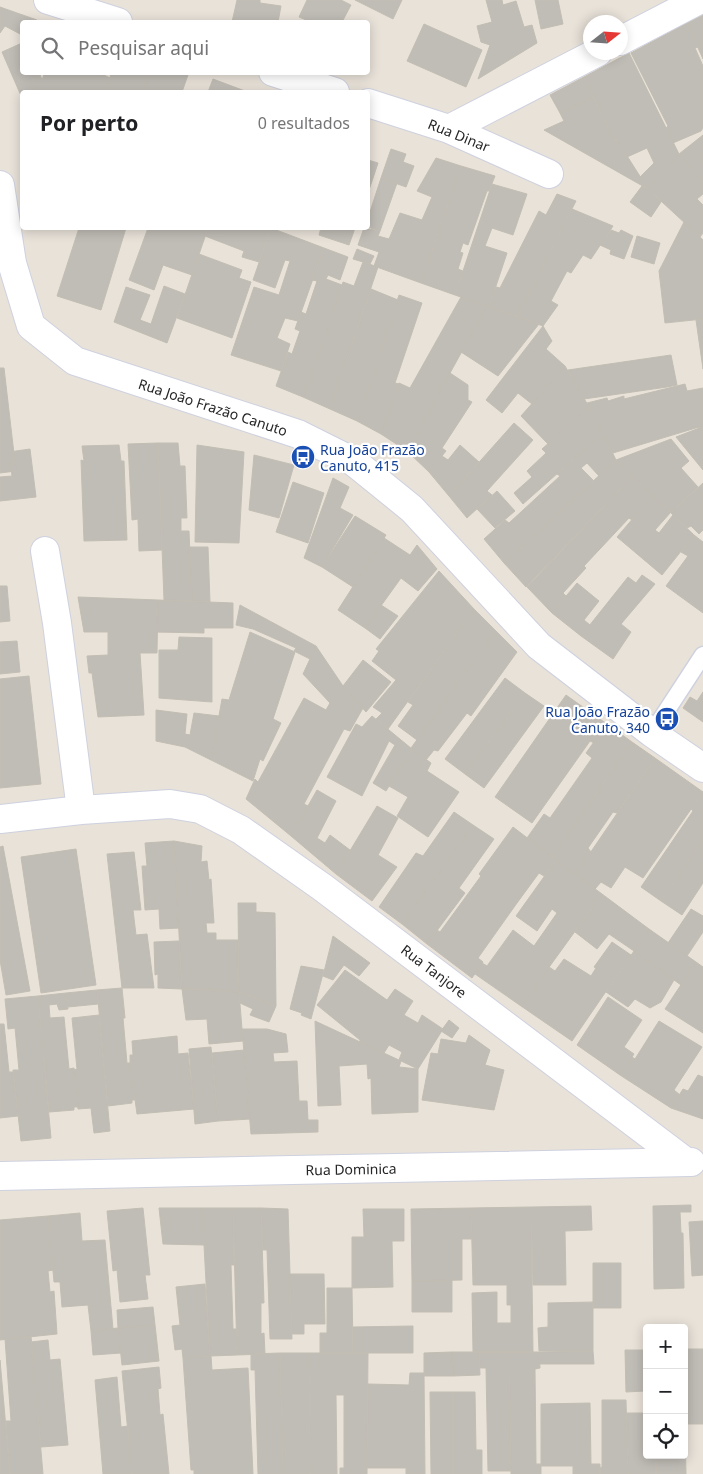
<!DOCTYPE html>
<html lang="pt">
<head>
<meta charset="utf-8">
<style>
  body { margin:0; font-family:"Noto Sans",sans-serif; background:#f2f2f2; color:#202124 }
  .controls { position:absolute; right:15px; bottom:15px; display:grid; overflow:hidden; border-radius:5px; box-shadow:0 2px 12px #0003 }
  .controls button { width:45px; height:45px; display:grid; place-items:center; padding:0; border:0; border-bottom:1px solid #e0e0e0; background:#fff; color:#202124; font:25px sans-serif }
  .compass { position:absolute; left:583px; top:15px; width:45px; height:45px; border-radius:50%; background:#fff; box-shadow:0 2px 12px #0003; rotate:73deg }
  .list { margin:0; padding:0; list-style:none }
  h2 { display:flex; justify-content:space-between; align-items:center; height:65px; margin:0; padding:0 20px; font-size:21px }
  h2 small { font-size:16px; font-weight:400; color:#757577 }
  .icon { flex:none; width:28px; height:28px; fill:none; stroke:currentColor; stroke-width:2; stroke-linecap:round; stroke-linejoin:round }
  .map { position:relative; flex:none; width:703px; height:1474px; overflow:hidden }
  .search { position:absolute; background:#fff; box-shadow:0 2px 12px #0003; left:20px; top:20px; width:350px; height:55px; display:flex; align-items:center; gap:12px; box-sizing:border-box; padding:0 18px; border-radius:5px; color:#757577; font-size:19px }
  .panel { position:absolute; background:#fff; box-shadow:0 2px 12px #0003; left:20px; top:90px; width:350px; height:140px; border-radius:5px }
  .map>svg:first-child { display:block }
</style>
</head>
<body>
<div class="map">
<svg width="703" height="1474" viewBox="0 0 703 1474">
  <rect width="100%" height="100%" fill="#e8e2d9"/>
  <!-- building -->
  <path fill="#c0bcb6" stroke="#c3beb3" d="M237,0H260V3L281,6L278,22H232Z
    M307,0H341L351,5L342,22H311L299,17Z
    M355,0H402L393,19Z
    M486,0H502L503,5L516,1L524,27L532,25L537,43L478,79L490,45L481,42L477,26L492,22Z
    M535,0H558L563,24L541,29Z
    M0,7L37,20L35,22H22V35L5,26L0,33Z
    M703,15V59L687,23Z
    M687,23L698,47L695,48L703,66V128L701,131L673,143L666,128L668,126L631,53Z
    M424,24L482,50L466,87L407,61Z
    M22,43V72H39L42,80L45,72H105L104,75L110,78L104,92H22V98L2,52Z
    M629,53L679,154L648,189L640,177L654,163L647,148L627,157L617,140H614L584,77Z
    M112,72H150L142,92H104Z
    M150,72H189L182,92H142Z
    M584,77L593,97L560,113L550,95Z
    M213,79L245,91L249,92H208Z
    M593,97L614,140H617L648,189L544,130L564,121L560,113Z
    M703,135V182L679,154Z
    M391,149L406,154L403,162L414,166L406,187L381,178Z
    M679,154L703,182V194L697,199L703,205V233L700,237L648,189Z
    M436,158L461,166L421,283L374,266L379,252L358,245L364,228L380,231L378,236L389,239L400,213L422,220L432,197L417,191Z
    M368,160L378,163L368,193Z
    M461,166L495,176L489,191H487L468,245L463,243L460,252L463,253L458,269L463,271L455,295L421,283Z
    M381,178L397,183L380,231L368,227V218Z
    M492,184L527,194L513,235L492,228L485,246L507,253L489,307L455,295Z
    M642,186L648,189L661,202L651,217L630,202Z
    M557,194L576,201L517,317L489,307L496,287L500,288L539,211L546,215Z
    M572,209L613,226L591,259L583,255L571,273L567,271L551,301L558,305L543,326L517,317Z
    M684,222L703,240V319L665,323L659,271Z
    M79,228H126L101,310L57,296Z
    M148,228H208L192,275L163,265L154,290L129,280Z
    M208,228H271L259,262L242,257L244,251L205,236Z
    M271,228L324,248L298,321L285,318L277,338L290,344L281,371L231,355L254,287L279,295L290,261L285,260L275,288L253,280Z
    M321,228H355L349,245L319,235Z
    M611,230L619,233L621,230L633,236L624,259L610,254L611,250L600,245Z
    M637,236L660,243L654,264L631,257Z
    M324,248L348,257L340,280L328,275L326,279L342,285L303,397L276,386L288,352L292,354L300,331L295,329L301,312L306,314L317,281L312,280Z
    M357,249L374,256L370,264L353,259Z
    M199,254L242,270L239,278L251,282L232,338L177,318Z
    M363,262L378,267L330,409L303,397L343,282L354,286Z
    M164,286L185,294L167,343L114,322L126,287L150,295L140,320L151,324Z
    M371,289L398,300L357,421L330,409Z
    M399,295L422,303L395,383L399,384L381,434L357,421Z
    M461,297L487,306L407,451L381,434L399,383L410,388Z
    M487,306L539,324L498,376L461,352Z
    M703,319V369L696,320Z
    M543,326L552,341L546,349L565,366L532,404L518,393L502,413L486,400Z
    M671,355L677,385L667,387L584,399L568,370Z
    M565,366L589,407L548,444L521,416Z
    M0,368H4L16,471L0,473Z
    M450,373L468,385V400L472,402L442,448L446,451L429,472L407,451Z
    M685,384L687,391L703,388V427L699,428V427L613,453L587,403L607,398L608,401L624,396V399Z
    M589,407L603,433L523,504L514,493L532,477L527,471L546,453L542,449Z
    M514,423L533,440L487,491L492,495L467,518L449,496Z
    M702,427H703V470L676,437Z
    M603,433L616,460L599,476L587,463L581,468L594,481L504,563L484,539L505,520L509,523L560,476L557,474Z
    M671,439L689,461L681,468L698,487L671,513L616,460Z
    M158,443H178L180,466H185L187,518H181V531H189L192,601L164,600Z
    M158,443L162,550L139,551L138,519L132,520L128,444Z
    M119,445L121,461H124L127,540L84,541L81,460L84,461L82,446Z
    M197,445L244,452L239,543L195,542Z
    M460,445L479,462L449,496L429,472L442,456L448,460Z
    M30,449L36,497L0,501V477L12,476L9,452Z
    M254,455L294,465L279,518L249,510Z
    M616,460L633,476L526,587L504,563Z
    M633,476L653,495L632,520L629,518L584,566L586,568L563,593L566,596L552,613L527,587Z
    M333,478L349,487L340,508L353,515L322,567L304,558Z
    M293,482L324,493L308,543L276,532Z
    M703,483V530L699,534L691,526L687,528L671,513Z
    M497,491L515,511L495,528L477,509Z
    M653,495L671,512L655,530L659,533L673,515L694,535L662,575L617,537Z
    M355,516L386,535L353,587L322,567Z
    M694,535L703,542V613L666,586L688,556L681,552Z
    M384,538L410,555L417,545L437,569L418,591L401,578L365,628L338,610Z
    M189,547H208L210,602L192,601Z
    M439,571L474,609L388,729L376,719L382,713L373,707L396,680L372,661L379,651L376,649Z
    M642,575L655,584L621,624L631,632L613,659L581,636L628,577L636,583Z
    M577,583L599,601L584,620L590,625L581,636L552,613Z
    M0,586H7L10,621L0,622Z
    M78,597L158,600L157,653H140L144,715L98,717L92,673H89L87,656L108,655V632H84Z
    M158,600L233,603V628H204V633L157,632Z
    M240,605L316,646L310,659L294,651L296,648L253,629L236,625Z
    M381,605L398,616L380,639L365,628Z
    M474,609L496,631L417,740L398,726L413,705L408,702Z
    M496,631L517,652L471,716L467,713L438,751L434,750L426,760L411,748Z
    M250,632L295,652L273,719L281,723L263,761L260,759L253,781L211,760L222,699L229,700Z
    M179,637L212,638V702L159,698V650H178Z
    M17,641L20,672L0,674V642Z
    M316,646L343,686L363,708L350,731L344,729L304,804L308,806L291,836L246,799L255,779L258,782L304,698L326,710L330,703L303,674Z
    M363,660L391,682L366,712L343,686Z
    M29,676L41,784L0,788V679Z
    M505,678L525,693L465,774L445,759Z
    M703,692V722L683,708L690,697L697,701Z
    M525,693L544,706L484,788L465,774Z
    M566,695L607,724L594,743L590,741L532,823L495,797Z
    M156,710L187,714L185,734L190,735L194,713L219,716L211,760L185,747L156,741Z
    M372,716L412,749L386,791L373,783L395,745L389,741L362,796L327,777L356,724L362,727Z
    M607,724L632,742L552,857L527,838L544,814L550,818L592,758L586,753Z
    M632,742L655,758L617,813L613,812L588,848L591,852L575,875L552,857Z
    M412,749L431,763L427,771L459,792L428,837L397,816L408,797L389,786Z
    M655,758L703,792L643,878L625,867L611,888L601,882L595,889L575,875Z
    M317,790L336,801L317,838L325,843L330,835L350,850L336,874L291,836Z
    M703,792V839L661,901L641,887L693,811L691,809Z
    M377,806L398,818L378,855L397,867L372,901L336,874Z
    M454,812L473,825L402,924L379,907L416,853L423,856Z
    M473,825L494,839L459,888L465,893L427,944L402,924Z
    M513,827L556,860L544,876L539,873L517,903L478,958L483,962L472,978L427,944L437,930L440,932L481,876L479,874Z
    M703,839V883L682,915L661,901Z
    M174,841L202,846L201,862L207,861L209,880L211,879L214,923H206L207,933H216V940H238L239,992L182,989Z
    M174,841L179,928L160,929L159,909L145,910L142,866H147L145,843Z
    M3,846L30,991L6,995L0,960V847Z
    M76,849L96,985L41,993L21,857Z
    M134,852L141,910H133L136,935L147,934L154,988H122L107,854Z
    M556,860L602,894L521,1006L475,974L482,963L487,966L513,930L534,946L557,913L552,909L537,931L516,916Z
    M602,894L649,929L634,951L609,934L597,949L575,932Z
    M238,903H256V912L275,913L276,1006L239,992Z
    M691,909L703,916V932L687,956L668,943Z
    M649,929L696,962L681,985L634,951Z
    M333,936L370,963L359,976L344,965L333,980L323,976Z
    M179,941L182,989L158,988V974L155,975L154,942Z
    M612,942L631,955L572,1041L521,1006L549,967L555,971L564,959L591,976L596,968L594,967Z
    M634,951L674,980L661,1002L650,1008L635,999L628,1007L606,992Z
    M696,962L703,967V1033L665,1009Z
    M301,966L324,970L311,1019L301,1015L302,1013L290,1009Z
    M345,970L387,1000L395,989L413,1001L404,1015L418,1023L422,1015L443,1029L418,1069L399,1060L402,1052L389,1045L384,1053L360,1042V1040L317,1005Z
    M122,988L125,1018H123L127,1063H130L135,1100H132V1103L108,1106L97,990Z
    M182,989H207L239,992L243,1041L209,1044L207,1019L186,1020Z
    M97,990L98,1004L68,1007L66,993Z
    M239,992L276,1006L269,1022L250,1015L253,1009L240,1003Z
    M66,993L68,1009L59,1010L57,1004L49,1005L50,1018L64,1017L69,1069L74,1068L78,1107H74V1110L49,1112L38,996Z
    M38,996L51,1138L21,1141L13,1070H19L15,1028L8,1029L5,999Z
    M608,997L642,1020L624,1047L634,1054L620,1075L577,1045Z
    M99,1015L110,1131L94,1133L91,1108L78,1109L74,1070L77,1069L72,1018Z
    M449,1020L459,1028L452,1038L441,1031Z
    M315,1021L401,1061L399,1067L418,1069V1112L372,1114L371,1078L368,1079L367,1064L339,1066L341,1105L318,1106Z
    M659,1021L702,1047L674,1090L680,1095L671,1108L620,1075L632,1057L635,1059Z
    M0,1024H4L9,1072H13L18,1116L0,1118Z
    M242,1029H267L286,1034L288,1052L273,1053L274,1062L297,1061L299,1101H307L308,1120H318V1132L251,1134Z
    M469,1035L490,1050L485,1065L504,1070L494,1110L422,1100L431,1053L438,1054L441,1039L466,1043Z
    M177,1036L178,1054L188,1053L194,1109L137,1114L130,1063V1055H133L132,1041Z
    M211,1047L218,1121L195,1124L189,1049Z
    M244,1050L250,1119L218,1121L212,1053Z
    M698,1075L703,1077V1119L671,1108L683,1089L688,1091Z
    M691,1205V1212H680L681,1233H683L684,1288L654,1289L653,1206Z
    M591,1206L592,1230L565,1231L566,1285H533L531,1207Z
    M531,1207L533,1352H473L472,1293L497,1292V1323H511V1305H507V1285H473L471,1208Z
    M143,1208L150,1275H145L148,1299L120,1302L117,1270L113,1271L107,1211Z
    M159,1208H202L204,1245L163,1244Z
    M202,1208H233L234,1265H231L233,1329H237V1355L210,1356Z
    M233,1208H261L264,1303H261V1334L264,1333L265,1354L237,1355Z
    M261,1208L288,1209L292,1339H270L267,1250H263Z
    M471,1208L472,1239H462V1280L412,1281L411,1209Z
    M363,1209H404V1241H392L393,1287L352,1288V1237H364Z
    M80,1213L82,1241L105,1240L113,1329L91,1331L88,1305L62,1307L60,1282H54L48,1216Z
    M48,1216L53,1270L48,1271L50,1292L54,1291L57,1334L0,1340V1220Z
    M703,1221V1275L692,1276L689,1222Z
    M593,1263H621V1308H593Z
    M290,1274H324L325,1324H304V1334H292Z
    M452,1280V1312H412V1281Z
    M205,1284L210,1356L183,1358L182,1349L175,1350L172,1326L180,1325L176,1287Z
    M327,1288H352L353,1353H320V1333H327Z
    M593,1302V1351H539L538,1328L548,1327V1303Z
    M153,1307L155,1325L118,1328L117,1310Z
    M155,1325L159,1361L122,1365L118,1328Z
    M413,1326V1353H353V1327Z
    M118,1328L121,1353L93,1355L91,1331Z
    M31,1336L43,1474H10L6,1421H11L5,1339Z
    M48,1340L50,1360L60,1359L68,1445L41,1447L31,1342Z
    M684,1349H703V1424H685Z
    M625,1350H647V1406H645V1391L626,1392Z
    M593,1351L594,1364H540L539,1352Z
    M452,1352L453,1376H424V1353Z
    M452,1352H479L480,1375L453,1376Z
    M479,1352H509L511,1471H488L486,1368H480Z
    M509,1352H539L540,1368L535,1369L536,1464H541V1474H511Z
    M280,1353H309L310,1474H283Z
    M280,1353L283,1474H258L255,1370H251V1354Z
    M309,1353H368L367,1474H340V1468H344V1395H336L337,1474H310Z
    M211,1356L212,1370L248,1368L253,1474H194V1470H191L183,1358Z
    M0,1360L10,1474H0Z
    M159,1367L161,1388L158,1389L160,1415L163,1414L169,1474H132L122,1371Z
    M410,1373H424L425,1474H406V1468H367L368,1384L409,1385Z
    M117,1377L121,1427L128,1426L132,1474H103L95,1380Z
    M684,1390L686,1474H656V1455H684Z
    M430,1392H453V1474H431Z
    M453,1392H475L476,1450H482V1474H453Z
    M602,1400H626L628,1474H600V1468L602,1467Z
    M590,1403L591,1464H600V1474H573V1466H541V1404Z
    M626,1413H647V1455H656V1474H628Z"/>
  <g fill="none" stroke-linecap="round" stroke-linejoin="round">
    <!-- lane casing -->
    <g stroke="#ced1df" stroke-width="19">
      <path id="lane" d="M652,733L703,655"/>
    </g>
    <!-- street casing -->
    <g stroke="#ced1df" stroke-width="30">
      <path id="street" d="M48,0L118,22
        M620,41L699,0
        M273,72L335,92
        M368,103L449,129L549,174
        M449,129L598,52
        M0,185L12,263L31,326L75,361L298,434L354,462L412,509L539,646L652,733L703,768
        M45,551L57,623L81,810
        M0,819L81,810L170,804L200,809L241,830L322,887L686,1162
        M0,1176L691,1162"/>
    </g>
    <!-- lane -->
    <use href="#lane" stroke="#fff" stroke-width="16"/>
    <!-- street -->
    <use href="#street" stroke="#fff" stroke-width="28"/>
  </g>
  <!-- icons -->
  <defs>
    <g id="bus-disc" transform="scale(1.25)"><circle r="9.5" fill="#1a4fb4" stroke="#fff"/><path d="M-5-6H5V4H4V6H2V4H-2V6H-4V4H-5ZM-3.5-4V0h7V-4ZM-3.5 1.2v1.5H-2V1.2ZM2 1.2v1.5H3.5V1.2Z" fill="#fff"/></g>
  </defs>
  <g fill-rule="evenodd">
    <use href="#bus-disc" x="303" y="457"/>
    <use href="#bus-disc" x="667" y="719"/>
  </g>
  <g text-anchor="middle" dominant-baseline="central" stroke-width="4.5" stroke-linejoin="round" paint-order="stroke">
    <!-- street labels -->
    <g font-size="14" fill="#262626" stroke="#fff">
      <text transform="translate(459 135) rotate(22)">Rua Dinar</text>
      <text transform="translate(213 407) rotate(18)">Rua João Frazão Canuto</text>
      <text transform="translate(434 971) rotate(37)">Rua Tanjore</text>
      <text transform="translate(351 1169) rotate(-1)">Rua Dominica</text>
    </g>
    <!-- transit labels -->
    <g font-size="14" fill="#164399" stroke="#fff" text-anchor="start">
      <text x="320" y="449">Rua João Frazão<tspan x="320" dy="16">Canuto, 415</tspan></text>
      <text x="650" y="711" text-anchor="end">Rua João Frazão<tspan x="650" dy="16">Canuto, 340</tspan></text>
    </g>
  </g>
</svg>
<div class="controls">
<button>+</button>
<button>−</button>
<button><svg class="icon" aria-label="locate" viewBox="0 0 24 24"><circle cx="12" cy="12" r="6"/><path d="M12 2v4M12 18v4M2 12h4M18 12h4"/></svg></button>
</div>
<svg class="compass" viewBox="-18 -18 36 36"><path d="M0-13l5 13h-10z" fill="#e53935"/><path d="M0 13l5-13h-10z" fill="#757577"/></svg>
<div class="search"><svg class="icon" aria-label="search" viewBox="0 0 24 24"><circle cx="10" cy="10" r="6"/><path d="M15 15l6 6"/></svg>Pesquisar aqui</div>
<section class="panel">
<h2>Por perto<small>0 resultados</small></h2>
<ul class="list">
</ul>
</section>
</div>
</body>
</html>
